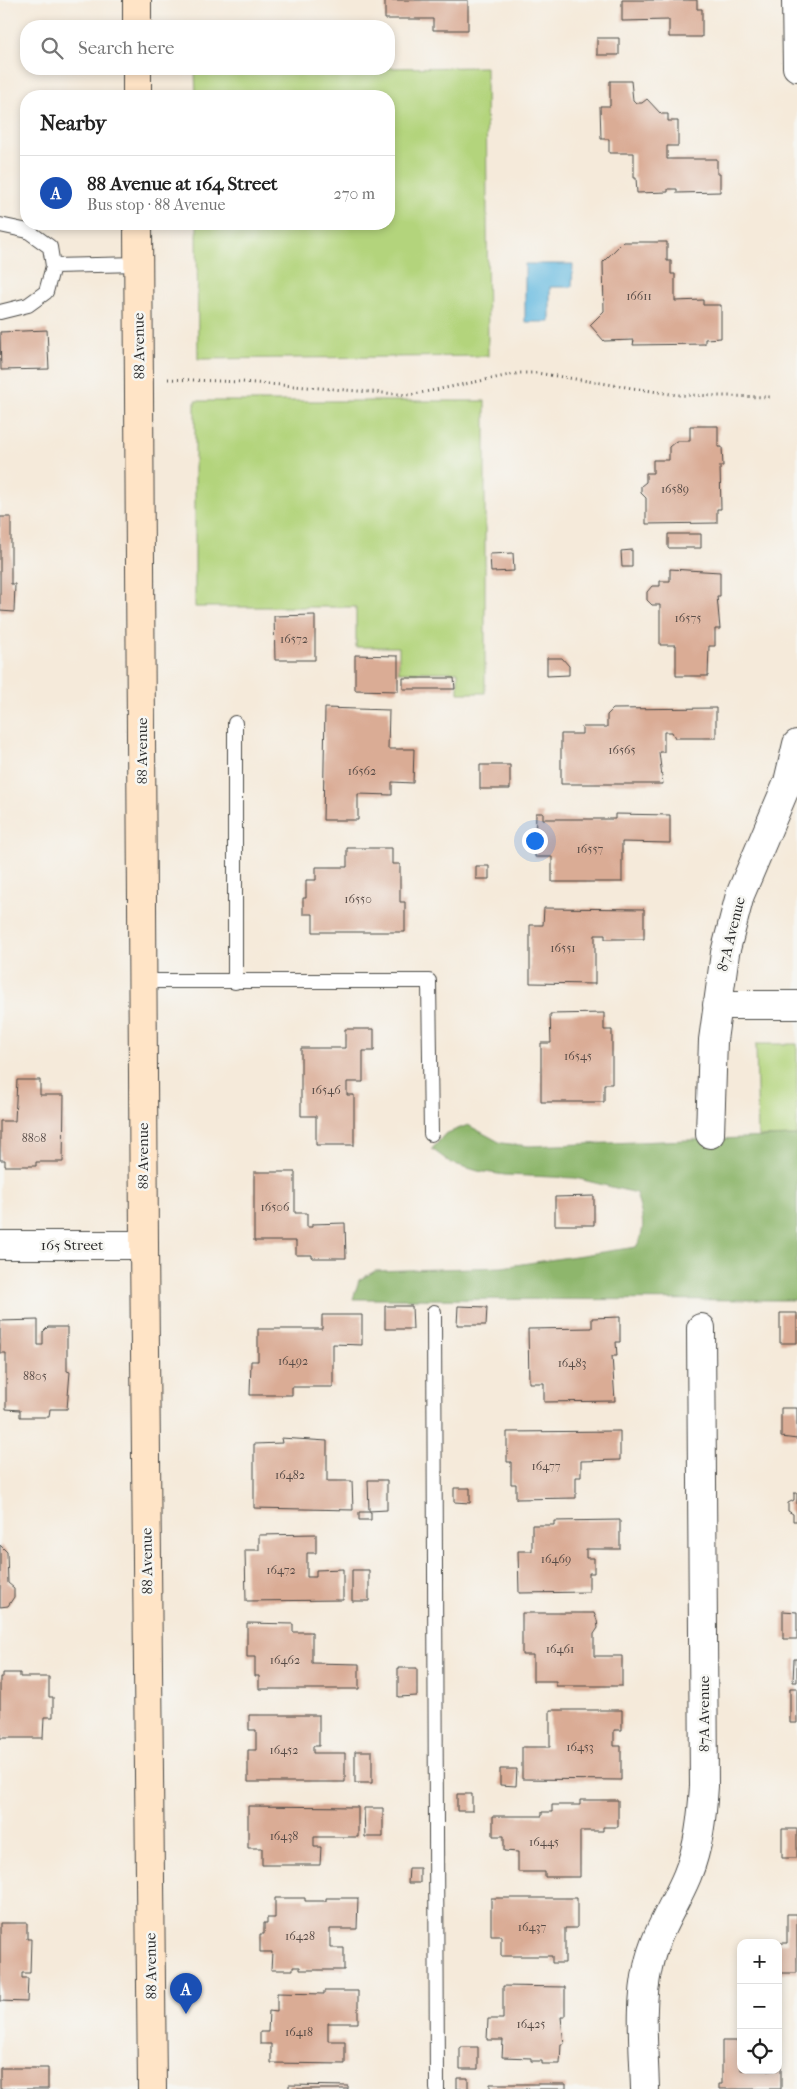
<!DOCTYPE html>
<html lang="en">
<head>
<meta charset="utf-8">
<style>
  body { margin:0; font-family:"IM FELL French Canon",serif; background:#f6f6f6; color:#222 }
  .controls { position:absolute; right:15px; bottom:15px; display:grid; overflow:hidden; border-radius:10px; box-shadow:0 2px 8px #0003 }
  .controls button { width:45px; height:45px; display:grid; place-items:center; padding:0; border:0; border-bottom:1px solid #e0e0e0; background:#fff; color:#222; font:25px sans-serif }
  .you { position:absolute; left:534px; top:840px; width:18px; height:18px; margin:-12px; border:4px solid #fff; border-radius:50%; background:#1a73e8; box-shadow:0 0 0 8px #1a73e833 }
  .badge { display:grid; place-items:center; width:32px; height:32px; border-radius:50%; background:#c8321e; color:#fff; font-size:16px; font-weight:700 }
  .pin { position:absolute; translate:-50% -41px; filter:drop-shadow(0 1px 2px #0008) }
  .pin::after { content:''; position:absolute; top:26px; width:18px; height:15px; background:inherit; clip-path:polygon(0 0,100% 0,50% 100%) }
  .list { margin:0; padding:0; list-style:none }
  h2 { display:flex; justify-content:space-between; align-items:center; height:65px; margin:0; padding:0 20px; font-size:21px }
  h2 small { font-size:16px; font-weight:400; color:#767676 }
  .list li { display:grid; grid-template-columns:32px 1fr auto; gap:15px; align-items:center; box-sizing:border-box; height:75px; padding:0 20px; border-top:1px solid #e0e0e0 }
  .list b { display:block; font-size:19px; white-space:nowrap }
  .list p { margin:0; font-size:16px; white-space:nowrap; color:#767676 }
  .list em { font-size:16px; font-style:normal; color:#767676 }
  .icon { flex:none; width:28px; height:28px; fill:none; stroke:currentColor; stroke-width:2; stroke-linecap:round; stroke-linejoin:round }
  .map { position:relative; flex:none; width:797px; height:2089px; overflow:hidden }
  .search { position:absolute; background:#fff; box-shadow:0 2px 8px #0003; left:20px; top:20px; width:375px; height:55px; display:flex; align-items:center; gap:12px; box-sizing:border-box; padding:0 18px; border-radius:20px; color:#767676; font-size:19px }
  .panel { position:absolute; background:#fff; box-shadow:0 2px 8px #0003; left:20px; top:90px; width:375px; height:140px; border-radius:20px }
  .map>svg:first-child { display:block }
</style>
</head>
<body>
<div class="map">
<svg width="797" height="2089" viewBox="0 0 797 2089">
  <rect width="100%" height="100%" fill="#f6f6f2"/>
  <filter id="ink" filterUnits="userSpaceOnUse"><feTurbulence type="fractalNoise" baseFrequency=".02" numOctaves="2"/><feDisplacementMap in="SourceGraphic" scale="10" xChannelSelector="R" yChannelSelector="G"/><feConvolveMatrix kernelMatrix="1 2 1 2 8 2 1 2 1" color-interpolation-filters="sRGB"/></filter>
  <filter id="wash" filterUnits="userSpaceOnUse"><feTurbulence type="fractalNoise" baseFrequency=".0096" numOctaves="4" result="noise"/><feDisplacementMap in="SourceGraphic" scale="20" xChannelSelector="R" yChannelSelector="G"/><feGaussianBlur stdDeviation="1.12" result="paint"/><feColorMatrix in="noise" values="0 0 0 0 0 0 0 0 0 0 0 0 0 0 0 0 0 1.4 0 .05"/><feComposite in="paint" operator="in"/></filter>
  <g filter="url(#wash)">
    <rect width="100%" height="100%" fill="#f5eada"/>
    <!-- green -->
    <path fill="#b3d47c" stroke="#6f8054" d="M486,67L488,356L198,359L197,224H389V96H196L195,70Z
      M195,401H485V693H458V672H399V647H356V607H195Z
      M756,1044H797V1136L758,1137Z"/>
    <!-- forest -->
    <path fill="#8eb66c" stroke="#5c704c" d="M468,1125L501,1143L529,1146L797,1136V1300L353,1299L359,1280L375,1271L502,1267L636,1247C648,1227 641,1214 636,1193L575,1178L505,1175L478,1171L451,1163L432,1149L445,1134Z"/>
    <!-- water -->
    <path fill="#64b9e0" stroke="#487286" d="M525,264H573L572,287H550V322H525Z"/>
    <g id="blocks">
      <!-- building -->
      <path fill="#daac95" d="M385,0H468V30H433V19H385Z
        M622,0H697V9H702V37H669V20L622,21Z
        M597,38H619V55H597Z
        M610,81H631L633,100L636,103H642L647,99L661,114H668V121H678V146H667V159H717V174H720V192L677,193V189H668V192L637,193L636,178H634V153H609V139H601L600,106H610Z
        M623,242H667V261H671V274H675V301L703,300V305H721V338L705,339V344L633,345L634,340L604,341L590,325L604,311L603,262Z
        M47,330L49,369L1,370L0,332Z
        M690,426H718V447H722L723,466H720L721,509H717V523L646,524V498L641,493V486L646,482V473H653V460H669V447L676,441H690Z
        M0,517H11V584H15L14,612L0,611Z
        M668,534H701V548H668Z
        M632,550V567H622L621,551Z
        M513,553L514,571L491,572L490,554Z
        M670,569L720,572V596H717L720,629H715V646H709L708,676H676V645H660V605H652L647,600V592L652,586H660V581H670Z
        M315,615V660H275L274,616Z
        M355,655L398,656V691L355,690Z
        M547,658H562L569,666V675L547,676Z
        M403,678H454L455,689H403Z
        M325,708L389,710L388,749H414L413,783L392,782V795L358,794V820H323Z
        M716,708V738H675L672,732H664V752H659L663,784H561V734H582V727H607V715L613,709Z
        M480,765H510V789H480Z
        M536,813H543V819H615V814L670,815V843L622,842V882H552V857H535Z
        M347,848H392V864H400V902H405V932H313V914H303V898H306V880H316V867H347Z
        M476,866H489V879H476Z
        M544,908L644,909V939H605V935H595V984L530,983V925H543Z
        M604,1013V1030H612V1084H604V1102H541V1043H551L550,1014Z
        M345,1029H374V1051H363V1082H347V1095H354V1145H316V1116H301V1048H345Z
        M17,1080H40V1095H64L63,1162H36V1166H5V1160H0V1121H15Z
        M254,1172H295V1213H307V1227H312V1224L345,1223L346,1258H312V1255H296V1241H254Z
        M594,1196V1225H555V1197Z
        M385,1306H412L413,1329H385Z
        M458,1306L487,1307L486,1325H457Z
        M780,1313H797V1343H780Z
        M322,1315H362V1345L333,1344V1387H292V1395H250L251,1361H258V1329H322Z
        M620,1317V1342H616L617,1356H612L615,1401L544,1402V1383H529L528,1329L592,1328V1318Z
        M38,1320V1345H43V1332L48,1327H67V1371L70,1372L67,1409H50L49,1417H20V1410L6,1409V1353H0V1321Z
        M781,1408H797V1439L781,1437Z
        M620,1431V1460L581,1461V1477H576V1498L516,1499V1484H511V1462H507V1432Z
        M281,1438L327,1441V1481H352L353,1510L254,1508V1444L282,1443Z
        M368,1480H387V1510L369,1511Z
        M454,1488H470V1503L454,1502Z
        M794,1493H797V1521H793V1514L788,1511V1503L794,1500Z
        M359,1512H371V1520H359Z
        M620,1520V1549H586V1558H594V1573H589V1592L519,1593L518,1551H532V1525H554V1521Z
        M316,1534V1553H307V1577H316V1570L343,1569V1600L246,1601L245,1550H259V1535Z
        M0,1545L7,1552L8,1583L14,1588V1597L8,1606L0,1607Z
        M352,1570H369V1601H352Z
        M783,1611L797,1612V1639H783Z
        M522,1613H594L597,1620L598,1628L594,1634V1656H622V1686H556V1681H533V1655H522Z
        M247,1623L293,1624V1632H312V1663L359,1664V1689H259V1676H255V1657H247Z
        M794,1659H797V1682H793Z
        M398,1668H417V1696L398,1697Z
        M3,1673H20V1677H49V1697H53V1717H44L43,1738H0V1677H3Z
        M790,1688H797V1723H790Z
        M550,1710H622V1730H614V1746H621V1780L522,1779V1747H550Z
        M249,1715H319V1746H313V1753H345V1782H248V1750H256V1730H249Z
        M355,1751H372V1783H355Z
        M500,1769H517L516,1786L500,1785Z
        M457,1794H472V1811H457Z
        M580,1800H618V1827H603V1831H580V1877H545V1872H518V1852L504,1851V1836H493V1816H542V1812H552V1805H580Z
        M248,1806L358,1807V1837H314V1847H321L320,1865H262V1848H248Z
        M364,1808H383V1837H365Z
        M782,1829H797V1858H782Z
        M409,1868H420V1883H408Z
        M275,1898H305V1901H326V1898H358L357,1929H330V1948H344V1970H300V1967H293V1970H271L272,1952H260V1934H264V1923H267V1918H275Z
        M491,1898H577V1928H565V1963H552V1956H501V1936H491Z
        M787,1914H797V1973H778V1943H787Z
        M0,1923H27V1939H31L30,1973H22V1978H28L27,2002L0,2001Z
        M503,1986L565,1987V2017H561L564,2044H561L560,2064H542V2061H531V2058L502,2057L503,2040H487L488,2019H503Z
        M324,1991H358V2023H328V2041H345V2064L271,2063V2044H260V2032H268L269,2011L277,2012V1993L324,1994Z
        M722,2041H741V2070H778V2062H781V2089H719V2084H722Z
        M460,2047H478V2069H460Z
        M0,2068H48V2089H0Z
        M457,2078H468V2089H457Z
        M490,2084H566V2089H490Z
        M289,2085L348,2086V2089H289Z"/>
    </g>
  </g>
  <g filter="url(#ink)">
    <use href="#blocks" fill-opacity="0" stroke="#494845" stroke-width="1"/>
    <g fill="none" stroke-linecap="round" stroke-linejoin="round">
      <!-- service casing -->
      <g stroke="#494845" stroke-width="16">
        <path id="service" d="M0,225L28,231L50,247L53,266L139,264
          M0,312L28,305L46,292L53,266
          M235,723V982
          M143,981H429L431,1134
          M434,1312L437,2089"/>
      </g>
      <!-- minor casing -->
      <g stroke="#494845" stroke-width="30">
        <path id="minor" d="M796,0L797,67
          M717,1005H797
          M710,1134L713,1040L725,953L740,895L788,782L797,744
          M0,1245H144
          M645,2089C644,2049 639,2006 648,1967C655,1933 674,1907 687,1876C699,1847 702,1817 704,1786L701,1328"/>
      </g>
      <!-- secondary casing -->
      <g stroke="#494845" stroke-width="30">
        <path id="secondary" d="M137,0V26
          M137,69V96
          M138,224L144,1245L152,2089"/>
      </g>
      <!-- path -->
      <path stroke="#494845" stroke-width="3" stroke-dasharray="1 4" stroke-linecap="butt" d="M168,379L242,382L410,395L520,373H537L677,395L771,397"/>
      <!-- service -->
      <use href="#service" stroke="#fff" stroke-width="14"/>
      <!-- minor -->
      <use href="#minor" stroke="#fff" stroke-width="28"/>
      <!-- secondary -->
      <use href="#secondary" stroke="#ffe4c6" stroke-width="28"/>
    </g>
  </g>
  <g text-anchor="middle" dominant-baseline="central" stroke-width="5" stroke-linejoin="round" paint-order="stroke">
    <!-- number labels -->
    <g font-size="12" fill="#574b46">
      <text x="639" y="296">16611</text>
      <text x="675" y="489">16589</text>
      <text x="688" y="618">16575</text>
      <text x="294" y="639">16572</text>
      <text x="622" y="750">16565</text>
      <text x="362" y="771">16562</text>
      <text x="590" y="849">16557</text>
      <text x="358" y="899">16550</text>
      <text x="563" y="948">16551</text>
      <text x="578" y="1056">16545</text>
      <text x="326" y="1090">16546</text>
      <text x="34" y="1138">8808</text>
      <text x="275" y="1207">16506</text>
      <text x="293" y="1361">16492</text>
      <text x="572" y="1363">16483</text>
      <text x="35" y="1376">8805</text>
      <text x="546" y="1466">16477</text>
      <text x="290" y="1475">16482</text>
      <text x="556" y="1559">16469</text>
      <text x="281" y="1570">16472</text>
      <text x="560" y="1649">16461</text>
      <text x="285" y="1660">16462</text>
      <text x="580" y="1747">16453</text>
      <text x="284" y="1750">16452</text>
      <text x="284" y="1836">16438</text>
      <text x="544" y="1842">16445</text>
      <text x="532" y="1927">16437</text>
      <text x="300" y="1936">16428</text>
      <text x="531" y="2024">16425</text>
      <text x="299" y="2032">16418</text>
    </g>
    <!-- street labels -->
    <g font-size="15" fill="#2b2b2b" stroke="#f6f6f2">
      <text transform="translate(139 346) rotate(-91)">88 Avenue</text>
      <text transform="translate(142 751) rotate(-90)">88 Avenue</text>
      <text transform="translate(731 934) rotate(-76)">87A Avenue</text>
      <text transform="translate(143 1156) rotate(-90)">88 Avenue</text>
      <text x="72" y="1245">165 Street</text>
      <text transform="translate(147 1561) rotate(-91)">88 Avenue</text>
      <text transform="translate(704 1714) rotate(-90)">87A Avenue</text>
      <text transform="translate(151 1966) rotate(-91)">88 Avenue</text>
    </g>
  </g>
</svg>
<div class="controls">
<button>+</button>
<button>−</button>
<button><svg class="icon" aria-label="locate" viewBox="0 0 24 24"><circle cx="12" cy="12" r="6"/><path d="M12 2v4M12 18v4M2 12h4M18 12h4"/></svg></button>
</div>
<div class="you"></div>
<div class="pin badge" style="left:186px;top:2014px;background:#1a4fb4">A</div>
<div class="search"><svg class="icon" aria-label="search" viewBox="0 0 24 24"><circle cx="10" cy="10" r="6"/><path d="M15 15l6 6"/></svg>Search here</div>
<section class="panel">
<h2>Nearby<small></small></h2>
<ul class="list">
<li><span class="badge" style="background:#1a4fb4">A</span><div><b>88 Avenue at 164 Street</b><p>Bus stop · 88 Avenue</p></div><em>270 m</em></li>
</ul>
</section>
</div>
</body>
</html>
